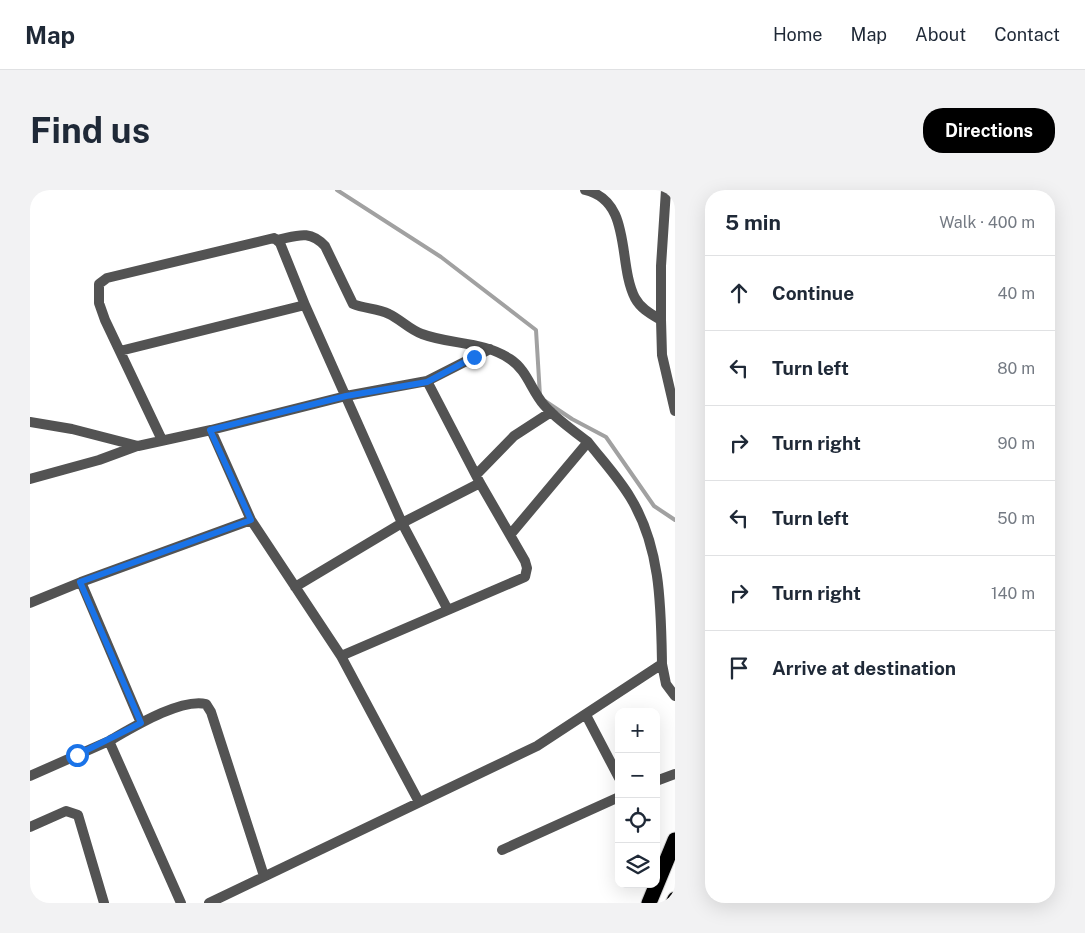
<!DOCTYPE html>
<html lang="en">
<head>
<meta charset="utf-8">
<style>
  body { margin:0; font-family:"Public Sans",sans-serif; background:#f2f2f3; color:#1f2937 }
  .controls { position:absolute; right:15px; bottom:15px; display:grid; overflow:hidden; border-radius:10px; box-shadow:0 5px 20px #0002 }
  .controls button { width:45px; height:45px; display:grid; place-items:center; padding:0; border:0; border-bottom:1px solid #e0e1e3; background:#fff; color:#1f2937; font:25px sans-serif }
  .stop { position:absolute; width:15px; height:15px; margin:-11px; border:4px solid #1a73e8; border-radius:50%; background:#fff }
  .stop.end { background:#1a73e8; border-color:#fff; box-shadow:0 1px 5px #0008 }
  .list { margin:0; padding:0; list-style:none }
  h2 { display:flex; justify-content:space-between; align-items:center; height:65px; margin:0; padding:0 20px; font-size:21px }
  h2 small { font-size:16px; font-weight:400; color:#747a83 }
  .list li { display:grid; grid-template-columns:32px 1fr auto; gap:15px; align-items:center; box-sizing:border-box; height:75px; padding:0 20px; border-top:1px solid #e0e1e3 }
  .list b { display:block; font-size:19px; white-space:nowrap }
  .list em { font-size:16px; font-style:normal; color:#747a83 }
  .icon { flex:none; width:28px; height:28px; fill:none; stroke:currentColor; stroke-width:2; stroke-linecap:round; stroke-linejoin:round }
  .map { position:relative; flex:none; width:645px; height:713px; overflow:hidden; border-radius:20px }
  header { display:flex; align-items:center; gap:30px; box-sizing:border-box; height:70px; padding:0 25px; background:#fff; border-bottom:1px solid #e0e1e3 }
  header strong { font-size:24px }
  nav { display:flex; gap:28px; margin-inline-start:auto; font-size:18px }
  .intro { display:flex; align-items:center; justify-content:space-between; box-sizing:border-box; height:120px; padding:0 30px }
  h1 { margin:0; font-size:35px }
  .button { padding:12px 22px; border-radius:20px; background:#000; color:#fff; font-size:18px; font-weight:700 }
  main { display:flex; gap:30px; padding:0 30px }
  aside { flex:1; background:#fff; border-radius:20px; box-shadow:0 5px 20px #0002 }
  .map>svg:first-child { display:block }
</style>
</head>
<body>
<header>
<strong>Map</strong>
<nav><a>Home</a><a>Map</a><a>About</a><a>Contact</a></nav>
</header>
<div class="intro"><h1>Find us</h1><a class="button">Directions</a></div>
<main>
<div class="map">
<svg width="645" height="713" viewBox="0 0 645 713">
  <rect width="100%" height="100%" fill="#fff"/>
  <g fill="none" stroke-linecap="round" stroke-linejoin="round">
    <!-- stream -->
    <path stroke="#a1a1a1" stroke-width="4" d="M307,0L411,67L506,140L510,206
      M515,211L542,229L576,247L624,316L645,330"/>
    <!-- highway casing -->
    <g stroke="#dbdbdb" stroke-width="17">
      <path id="highway" d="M619,713L645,650
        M643,713L645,709"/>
    </g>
    <!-- street -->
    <path stroke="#535353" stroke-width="10" d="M555,0C603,11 587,73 605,108C611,119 621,124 631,130L632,165L645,221
      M247,50C267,46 279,39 295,56L323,114C335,119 347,118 359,124C370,129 380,140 392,144C421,155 453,151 480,169C497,180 501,200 514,215C526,229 543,240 558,252
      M631,130V76L636,0
      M90,161L275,115L372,333L418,420L311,466
      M397,191L460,159
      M0,232L42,239L108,256L181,240L221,330L311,466L389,612
      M181,240L316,206L397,191L450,293L495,371L497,378L495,387L418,420
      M132,250L75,130L69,113V94L77,88L244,48L250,53L275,115
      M446,285L484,246L521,222
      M0,289L69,270L107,256
      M480,345L558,252C572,270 588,287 600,307C631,357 631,417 632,474
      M51,392L221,330
      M265,397L372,333L450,293
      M0,413L51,392L111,533
      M556,525L589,588
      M79,551C102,538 150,508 176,514L181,522L234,686
      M0,586L79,551L151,713
      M626,591L645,584
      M0,637L36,621L48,625L74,713
      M472,660L589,607
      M179,713L507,556L632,474L636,494L645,506"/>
    <!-- highway -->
    <use href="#highway" stroke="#000" stroke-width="15"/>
  </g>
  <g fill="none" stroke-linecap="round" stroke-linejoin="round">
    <!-- route -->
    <path stroke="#1a73e8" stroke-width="6" d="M47,565L111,533L50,392L221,330L180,240L316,206L397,192L444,167"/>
  </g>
</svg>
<div class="controls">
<button>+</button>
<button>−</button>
<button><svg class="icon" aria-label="locate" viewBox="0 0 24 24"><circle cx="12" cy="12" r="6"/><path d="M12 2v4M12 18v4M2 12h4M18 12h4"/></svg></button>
<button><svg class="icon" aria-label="layers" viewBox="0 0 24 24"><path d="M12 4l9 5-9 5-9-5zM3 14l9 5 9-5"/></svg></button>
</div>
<div class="stop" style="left:47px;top:565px"></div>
<div class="stop end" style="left:444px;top:167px"></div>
</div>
<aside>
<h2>5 min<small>Walk · 400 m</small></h2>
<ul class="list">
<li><svg class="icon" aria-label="ahead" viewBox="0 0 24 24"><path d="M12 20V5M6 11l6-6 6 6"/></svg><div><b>Continue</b></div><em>40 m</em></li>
<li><svg class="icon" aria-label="left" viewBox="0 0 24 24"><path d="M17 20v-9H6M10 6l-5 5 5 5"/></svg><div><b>Turn left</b></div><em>80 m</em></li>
<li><svg class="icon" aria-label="right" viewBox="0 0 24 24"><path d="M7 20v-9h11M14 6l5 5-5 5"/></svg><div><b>Turn right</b></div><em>90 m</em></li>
<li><svg class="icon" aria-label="left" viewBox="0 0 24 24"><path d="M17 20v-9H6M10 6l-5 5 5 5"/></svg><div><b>Turn left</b></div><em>50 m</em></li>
<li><svg class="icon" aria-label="right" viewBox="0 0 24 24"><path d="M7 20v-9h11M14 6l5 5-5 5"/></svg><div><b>Turn right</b></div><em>140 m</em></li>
<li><svg class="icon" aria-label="arrive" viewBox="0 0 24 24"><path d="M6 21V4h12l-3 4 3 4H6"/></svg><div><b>Arrive at destination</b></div></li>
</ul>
</aside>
</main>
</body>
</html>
